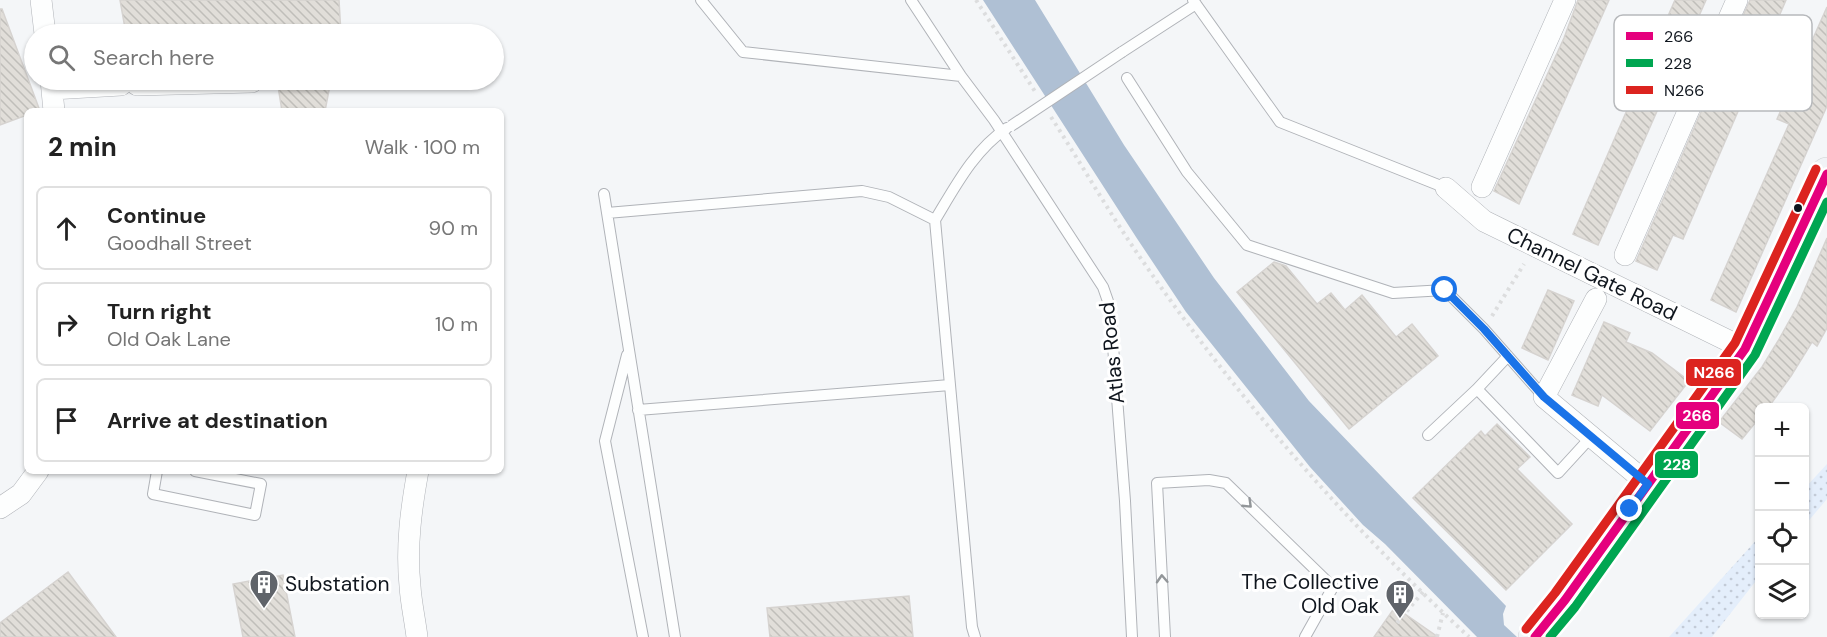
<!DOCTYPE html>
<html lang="en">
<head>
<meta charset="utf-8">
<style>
  body { margin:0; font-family:"DM Sans",sans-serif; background:#f6f6f6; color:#222 }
  .controls { position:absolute; right:18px; bottom:18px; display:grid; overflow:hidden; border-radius:9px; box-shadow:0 2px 4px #0004 }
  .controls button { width:54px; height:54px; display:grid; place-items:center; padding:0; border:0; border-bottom:2px solid #e0e0e0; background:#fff; color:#222; font:30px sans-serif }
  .stop { position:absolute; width:18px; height:18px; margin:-14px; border:4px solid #1a73e8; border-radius:50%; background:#fff }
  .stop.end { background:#1a73e8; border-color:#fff; box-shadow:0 2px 6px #0008 }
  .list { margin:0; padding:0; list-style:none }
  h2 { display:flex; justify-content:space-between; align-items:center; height:78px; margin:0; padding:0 24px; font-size:26px }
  h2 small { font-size:20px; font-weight:400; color:#767676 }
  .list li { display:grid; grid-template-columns:39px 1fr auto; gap:18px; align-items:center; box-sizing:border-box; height:84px; margin:0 12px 12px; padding:0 12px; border:2px solid #e0e0e0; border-radius:9px }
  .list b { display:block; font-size:22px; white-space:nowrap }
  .list p { margin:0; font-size:20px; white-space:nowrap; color:#767676 }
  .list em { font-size:20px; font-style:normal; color:#767676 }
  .icon { flex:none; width:33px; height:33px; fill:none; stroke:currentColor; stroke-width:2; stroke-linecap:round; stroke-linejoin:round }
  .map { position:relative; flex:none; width:1827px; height:637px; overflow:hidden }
  .search { position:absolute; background:#fff; box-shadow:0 2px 4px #0004; left:24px; top:24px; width:480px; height:66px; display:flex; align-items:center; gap:15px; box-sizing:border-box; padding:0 21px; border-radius:33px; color:#767676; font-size:22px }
  .panel { position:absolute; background:#fff; box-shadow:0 2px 4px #0004; left:24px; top:108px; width:480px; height:366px; border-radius:9px }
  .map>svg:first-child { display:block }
</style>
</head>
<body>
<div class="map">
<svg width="1827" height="637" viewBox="0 0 1827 637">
  <defs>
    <pattern id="grass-dots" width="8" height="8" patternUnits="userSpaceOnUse" patternTransform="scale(1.5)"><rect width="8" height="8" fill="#e4eefb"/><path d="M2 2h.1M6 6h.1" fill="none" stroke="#c3cbd7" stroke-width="1.8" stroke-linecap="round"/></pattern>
    <pattern id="building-back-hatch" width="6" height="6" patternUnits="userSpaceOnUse" patternTransform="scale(1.5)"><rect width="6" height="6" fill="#e1ded9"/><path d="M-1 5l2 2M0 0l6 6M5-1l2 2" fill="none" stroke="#c0beba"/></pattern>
  </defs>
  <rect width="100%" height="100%" fill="#f4f6f8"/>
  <!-- grass -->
  <path fill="url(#grass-dots)" d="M1827,464V499L1805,525V488Z
    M1759,537V577L1712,637H1669Z"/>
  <!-- water -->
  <path fill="#afc0d4" d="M983,0H1035L1124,145L1214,278L1309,401L1506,606L1503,614L1504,625L1517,637H1477L1385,544L1363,525L1310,467L1186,312L1136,237Z"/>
  <!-- building -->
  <path fill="url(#building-back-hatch)" stroke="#d6d3d0" stroke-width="1.5" d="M120,0H339L341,34H126Z
    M1578,0H1609L1519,204L1494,191L1564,38Z
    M1675,0H1706L1598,245L1573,234Z
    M1750,0H1786L1683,239L1673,235L1657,270L1636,261Z
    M1827,7V106L1736,312L1711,300L1789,124L1777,119Z
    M0,9H2L40,111H27V115L0,125Z
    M277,80H331L325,111H282Z
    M1827,238V328L1817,346L1812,342L1791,376L1768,408H1760V417L1742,439L1719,422L1762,367L1778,341L1797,307Z
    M1274,262L1286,266L1317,304L1331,293L1345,310L1362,295L1396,337L1412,324L1438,356L1349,429L1237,292Z
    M1548,290L1574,301L1548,360L1522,348Z
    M1604,322L1630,333L1626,342L1652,353L1689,381L1650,431L1602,395L1598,406L1572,395Z
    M1497,424L1530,457L1517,469L1572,524L1506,590L1413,498L1481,431L1485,436Z
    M68,572L116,637H0V623Z
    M283,575L295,637H243L233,584Z
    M909,596L913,637H770L767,608Z
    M1395,607L1438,637H1374Z"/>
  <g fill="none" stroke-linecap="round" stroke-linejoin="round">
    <!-- service casing -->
    <g stroke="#b0b3b8" stroke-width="12">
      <path id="service" d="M701,0L743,52L961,76
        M911,0L961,76L994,120L1103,287L1110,307L1125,501L1132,637
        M1193,0L1280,122L1446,188
        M1122,52L1196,4
        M1127,78L1187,172L1247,245L1393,293L1445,290L1484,329L1544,397
        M604,194L675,637
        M607,213L862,191L889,197L935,220
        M627,355L605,441L643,637
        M1508,356L1477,389L1558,473L1591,437
        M638,410L950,385
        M1428,435L1477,389
        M157,471L153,494L255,515L261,484L195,471
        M975,637L972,627L935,220C955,187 974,150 1007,128
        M1165,637L1157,483L1209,480L1226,483L1333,587L1305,637"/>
    </g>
    <!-- minor casing -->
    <g stroke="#b0b3b8" stroke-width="22">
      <path id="minor" d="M41,0L45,34
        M51,80L54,111
        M137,85L252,82
        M52,89L121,85
        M1482,187L1565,0
        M1446,188L1484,221L1745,349
        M1625,255L1737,0
        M1596,299L1544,397L1648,484
        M0,508L21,494L38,471
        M417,637C415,620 411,603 410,586C406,547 411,509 418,471"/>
    </g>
    <!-- primary casing -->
    <g stroke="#d0d2d4" stroke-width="34">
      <path id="primary" d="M1535,637L1565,600L1745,349L1827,174"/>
    </g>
    <!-- path -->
    <path stroke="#dcddde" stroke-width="4" stroke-dasharray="3 4.5" stroke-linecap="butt" d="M976,0L1036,93
      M1051,117C1082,165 1111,216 1144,263C1238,399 1348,525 1469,637
      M1492,316L1524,264
      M1397,623L1423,592
      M1437,637L1443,613"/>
    <!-- service -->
    <use href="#service" stroke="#fdfefe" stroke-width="10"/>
    <!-- minor -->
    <use href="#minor" stroke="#fdfefe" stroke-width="21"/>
    <!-- primary -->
    <use href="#primary" stroke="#f1f3f6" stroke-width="33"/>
    <!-- service-bridge casing -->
    <g stroke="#b0b3b8" stroke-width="12" stroke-linecap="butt">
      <path id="service-bridge" d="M1011,126L1122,52"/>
    </g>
    <!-- service-bridge -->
    <use href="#service-bridge" stroke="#fdfefe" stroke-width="10"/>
    <!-- bus-1 casing -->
    <g stroke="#fff" stroke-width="14">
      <path id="bus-1" d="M1535,637L1565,600L1745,349L1827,174"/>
    </g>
    <!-- bus-2 casing -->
    <g stroke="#fff" stroke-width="14">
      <path id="bus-2" d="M1550,637L1575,607L1755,355L1827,202"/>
    </g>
    <!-- bus-3 casing -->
    <g stroke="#fff" stroke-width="14">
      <path id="bus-3" d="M1526,629L1555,593L1735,343L1816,169"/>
    </g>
    <!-- bus-1 -->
    <use href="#bus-1" stroke="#e5007d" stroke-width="9"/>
    <!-- bus-2 -->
    <use href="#bus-2" stroke="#00a651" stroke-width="9"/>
    <!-- bus-3 -->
    <use href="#bus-3" stroke="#dc241f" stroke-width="9"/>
  </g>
  <!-- one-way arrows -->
  <defs><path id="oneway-chevron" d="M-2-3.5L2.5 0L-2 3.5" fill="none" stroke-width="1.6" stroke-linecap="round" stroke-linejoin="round" transform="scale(1.5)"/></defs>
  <g stroke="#929699">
    <use href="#oneway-chevron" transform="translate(1248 504) rotate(44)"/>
    <use href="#oneway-chevron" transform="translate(1162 579) rotate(-93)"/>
  </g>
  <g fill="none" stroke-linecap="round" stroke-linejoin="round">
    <!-- route -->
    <path stroke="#1a73e8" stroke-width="8" d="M1445,290L1484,329L1544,397L1648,484L1630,509"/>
  </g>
  <!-- icons -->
  <defs>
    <g id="building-pin" transform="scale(1.5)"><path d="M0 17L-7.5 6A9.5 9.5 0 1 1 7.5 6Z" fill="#60646a" stroke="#fff"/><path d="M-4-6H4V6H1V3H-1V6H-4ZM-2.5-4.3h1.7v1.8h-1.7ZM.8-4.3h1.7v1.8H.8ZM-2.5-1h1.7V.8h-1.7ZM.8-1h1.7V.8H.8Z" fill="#fff"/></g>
  </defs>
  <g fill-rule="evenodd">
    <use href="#building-pin" x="264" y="584"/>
    <use href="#building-pin" x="1400" y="594"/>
  </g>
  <!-- markers -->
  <circle fill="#10161e" stroke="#fff" stroke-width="2" cx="1798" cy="208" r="5"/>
  <g text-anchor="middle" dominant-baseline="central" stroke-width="6" stroke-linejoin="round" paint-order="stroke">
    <!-- street labels -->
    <g font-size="21" fill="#10161e" stroke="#fff">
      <text transform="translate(1592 274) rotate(26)">Channel Gate Road</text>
      <text transform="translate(1112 353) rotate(-96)">Atlas Road</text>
    </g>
    <!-- poi labels -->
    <g font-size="21" fill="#10161e" stroke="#fff" text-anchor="end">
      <text x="1379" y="582">The Collective<tspan x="1379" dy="24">Old Oak</tspan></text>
      <text x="285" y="584" text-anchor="start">Substation</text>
    </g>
  </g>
  <!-- legend -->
  <rect x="1614" y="15" width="198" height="96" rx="9" fill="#fff" stroke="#b7b9bc" stroke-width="1.5"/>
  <rect x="1626" y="32" width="27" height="8" fill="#e5007d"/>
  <rect x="1626" y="59" width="27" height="8" fill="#00a651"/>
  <rect x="1626" y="86" width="27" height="8" fill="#dc241f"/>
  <g font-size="16" fill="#10161e">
    <text x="1664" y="42">266</text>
    <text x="1664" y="69">228</text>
    <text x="1664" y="96">N266</text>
  </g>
  <g stroke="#fff" stroke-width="2">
    <rect x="1685" y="358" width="57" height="29" rx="6" fill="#dc241f"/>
    <rect x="1675" y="401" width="45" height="29" rx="6" fill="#e5007d"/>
    <rect x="1654" y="450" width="45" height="29" rx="6" fill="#00a651"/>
  </g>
  <g font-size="16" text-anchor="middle" font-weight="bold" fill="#fff">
    <text x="1714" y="378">N266</text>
    <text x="1697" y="421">266</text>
    <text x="1677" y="470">228</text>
  </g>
</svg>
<div class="controls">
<button>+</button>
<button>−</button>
<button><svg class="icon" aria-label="locate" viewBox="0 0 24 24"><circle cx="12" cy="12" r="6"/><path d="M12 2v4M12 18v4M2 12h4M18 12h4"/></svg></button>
<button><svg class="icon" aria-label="layers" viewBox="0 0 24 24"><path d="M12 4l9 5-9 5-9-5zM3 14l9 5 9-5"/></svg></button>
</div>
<div class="stop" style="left:1445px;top:290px"></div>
<div class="stop end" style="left:1630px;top:509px"></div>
<div class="search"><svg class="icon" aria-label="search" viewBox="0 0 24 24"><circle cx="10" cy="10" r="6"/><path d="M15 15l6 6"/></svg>Search here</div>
<section class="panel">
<h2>2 min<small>Walk · 100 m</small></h2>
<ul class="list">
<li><svg class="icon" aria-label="ahead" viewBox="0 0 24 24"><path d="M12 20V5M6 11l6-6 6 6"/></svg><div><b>Continue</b><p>Goodhall Street</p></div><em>90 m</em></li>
<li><svg class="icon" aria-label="right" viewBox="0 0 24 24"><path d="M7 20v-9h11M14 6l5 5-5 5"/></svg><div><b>Turn right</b><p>Old Oak Lane</p></div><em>10 m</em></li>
<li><svg class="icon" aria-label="arrive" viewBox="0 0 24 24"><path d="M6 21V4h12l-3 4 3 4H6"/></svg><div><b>Arrive at destination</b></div></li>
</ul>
</section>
</div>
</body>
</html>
